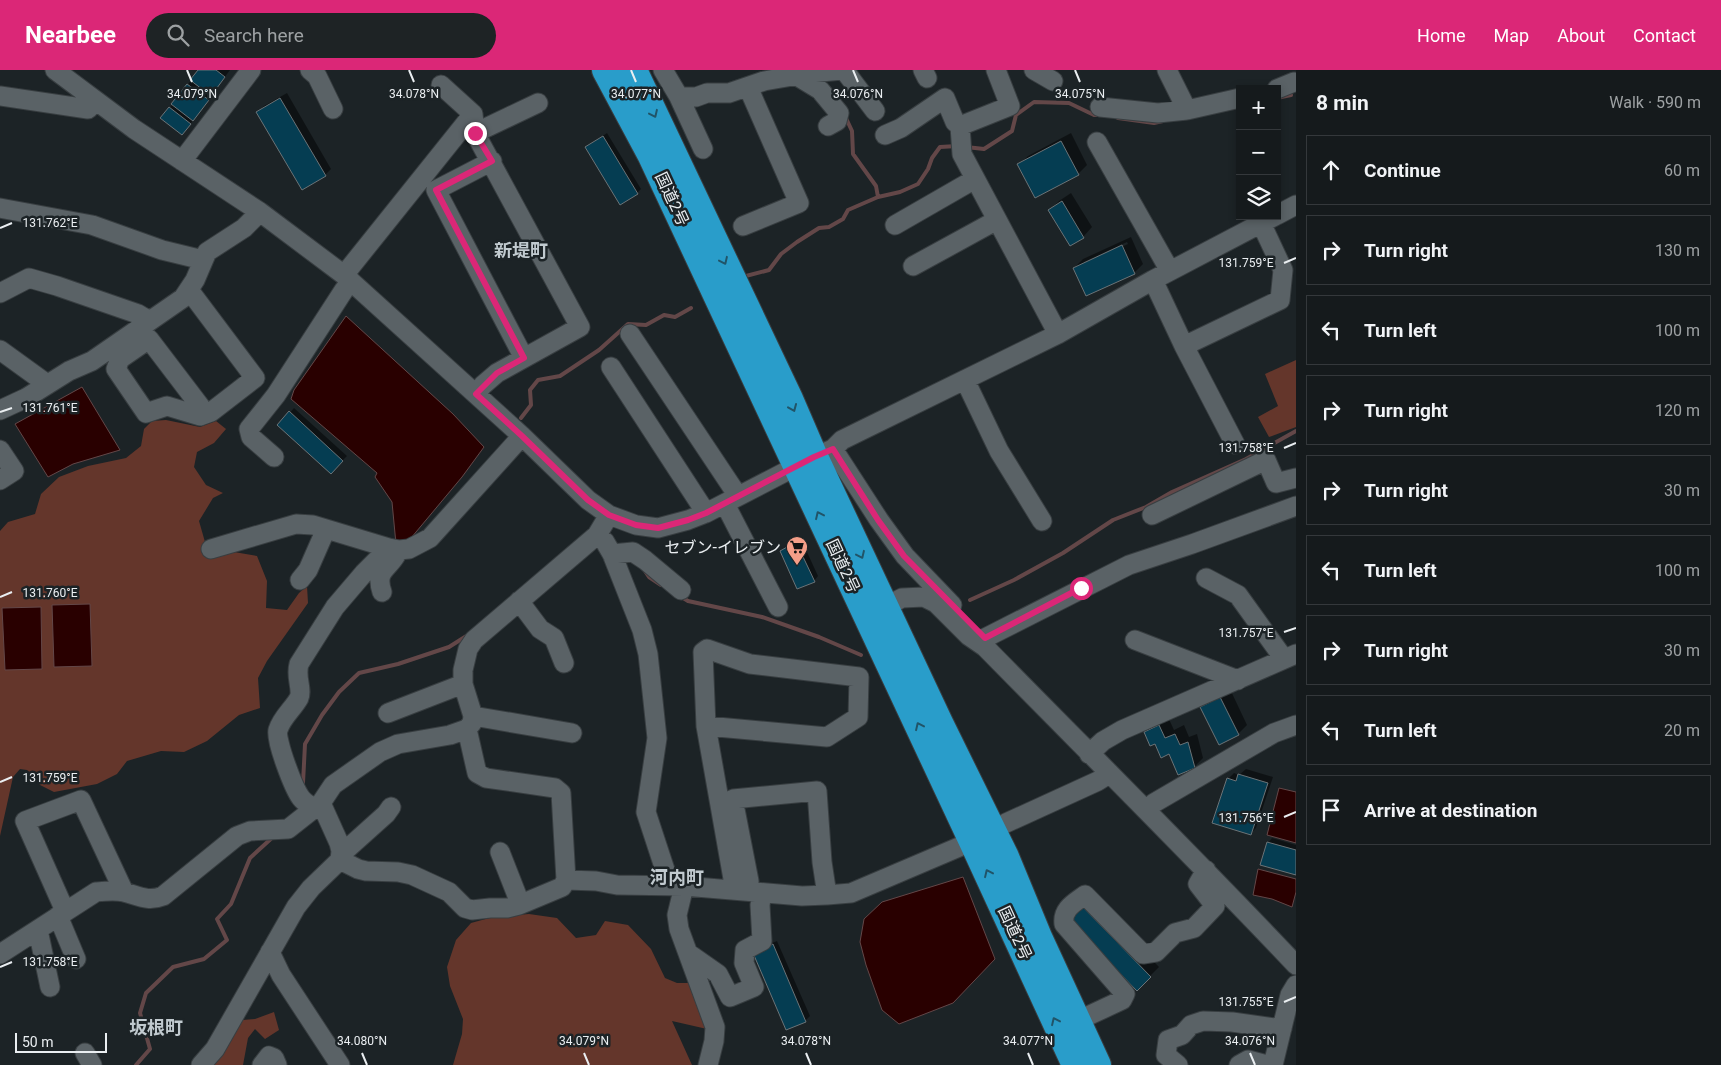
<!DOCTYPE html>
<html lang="en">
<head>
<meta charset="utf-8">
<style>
  body { margin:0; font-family:Roboto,"Noto Sans JP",sans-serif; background:#1e2325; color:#f1f3f6 }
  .controls { position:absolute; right:15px; top:15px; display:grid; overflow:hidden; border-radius:0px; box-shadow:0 2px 8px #0003 }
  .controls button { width:45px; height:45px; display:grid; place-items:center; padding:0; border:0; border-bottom:1px solid #34383b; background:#151a1c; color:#f1f3f6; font:25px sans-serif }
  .scale { position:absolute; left:15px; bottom:12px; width:92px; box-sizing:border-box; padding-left:5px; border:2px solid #eaeef1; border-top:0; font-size:14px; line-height:18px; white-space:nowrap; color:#eaeef1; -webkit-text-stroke:4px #1c2326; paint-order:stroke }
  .stop { position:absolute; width:15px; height:15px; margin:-11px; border:4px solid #db2777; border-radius:50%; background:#fff }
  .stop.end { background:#db2777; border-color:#fff; box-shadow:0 1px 5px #0008 }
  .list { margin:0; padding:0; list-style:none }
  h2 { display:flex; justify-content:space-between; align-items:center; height:65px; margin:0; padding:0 20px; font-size:21px }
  h2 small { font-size:16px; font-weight:400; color:#9da1a3 }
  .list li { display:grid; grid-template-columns:32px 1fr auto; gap:15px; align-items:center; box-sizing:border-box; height:70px; margin:0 10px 10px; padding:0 10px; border:1px solid #34383b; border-radius:0px }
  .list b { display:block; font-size:19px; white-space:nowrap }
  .list em { font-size:16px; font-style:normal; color:#9da1a3 }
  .icon { flex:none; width:28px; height:28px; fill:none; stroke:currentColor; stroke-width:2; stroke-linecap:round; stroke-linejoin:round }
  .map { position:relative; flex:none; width:1296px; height:995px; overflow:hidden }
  header { display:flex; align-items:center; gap:30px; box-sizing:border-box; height:70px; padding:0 25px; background:#db2777; color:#fff }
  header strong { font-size:24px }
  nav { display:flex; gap:28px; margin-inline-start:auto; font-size:18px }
  .search { width:350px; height:45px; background:#1e2325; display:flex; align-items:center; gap:12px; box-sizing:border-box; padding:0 18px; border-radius:28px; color:#9da1a3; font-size:19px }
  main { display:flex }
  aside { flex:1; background:#151a1c }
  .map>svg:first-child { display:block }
</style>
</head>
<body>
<header>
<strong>Nearbee</strong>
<div class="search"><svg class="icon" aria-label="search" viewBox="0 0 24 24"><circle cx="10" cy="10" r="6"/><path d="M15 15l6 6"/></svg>Search here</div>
<nav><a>Home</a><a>Map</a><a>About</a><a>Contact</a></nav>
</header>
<main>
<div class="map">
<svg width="1296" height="995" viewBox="0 0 1296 995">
  <rect width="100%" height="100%" fill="#1c2326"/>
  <!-- green -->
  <path fill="#64362b" d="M1296,290V357L1269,367L1258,347L1278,336L1265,304Z
    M166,350L200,357L216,351L226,359L214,373L197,382L194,397L206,415L223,423L213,428L199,451L205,472L216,486L234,482L257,486L267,511L266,538L287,540L299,523L307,516L308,533L267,591L258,608L260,638L239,645L207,671L184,682L161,681L127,691L117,704L97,714L54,722L40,715L27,700L20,699L13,707L0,766V461L8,452L35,444L41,424L59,407L88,396L126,388L141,376L144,359L152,351Z
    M529,844L557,848L576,868L596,865L605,851L628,855L651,879L665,908L677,913H693L707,959L672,951L692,995H453L462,964L463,949L450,916L447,897L456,870L471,853L493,847Z
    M274,942L279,960L265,969L255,959L248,968L243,995H210L242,950L255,949Z"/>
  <!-- water -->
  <path fill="#290000" stroke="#634748" d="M346,246L453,344L484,377L462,407L411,468L413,474H396L392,432L375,407L377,403L291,329L294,320Z
    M82,317L120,380L73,394L48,407L15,354Z
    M90,534L92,596L54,597L52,535Z
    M41,537L42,599L5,600L2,538Z
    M1279,718L1296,722V773L1267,765Z
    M1258,799L1296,809V822L1292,837L1272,829L1253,825Z
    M963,807L995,889L953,933L899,954L882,940L866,895L860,872L864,849L882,832Z"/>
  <!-- shadow -->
  <path fill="#0007" fill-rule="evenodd" d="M199,0H230L185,61L162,48Z
    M287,23L331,99L325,105L258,42L264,36Z
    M607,63L641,119L637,123L586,77Z
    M1071,63L1087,95L1078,104L1019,95L1028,86Z
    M1071,123L1092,157L1083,167L1050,140L1059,131Z
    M1131,167L1143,194L1134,203L1074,198L1083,189ZM1127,172L1128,174L1084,194V192Z
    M294,338L347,386L331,402L279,355Z
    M801,469L818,506L814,511L781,481Z
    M1230,619L1247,655L1238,664L1202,638L1211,629Z
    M1168,647L1174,660L1184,655L1189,667L1197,664L1203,688L1194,697L1170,683L1145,662L1154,653Z
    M1246,699L1273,707L1256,758L1250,764L1228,709L1234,703L1239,705Z
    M1272,768L1296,775V803L1268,773Z
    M1092,828L1159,897L1137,919L1070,850Z
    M777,871L810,946L806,950L787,959L758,879Z"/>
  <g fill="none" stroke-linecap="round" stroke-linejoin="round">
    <!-- stream -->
    <path stroke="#634748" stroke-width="4" d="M1277,28L1291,25
      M845,46L852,61L853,84L876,116L878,127
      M1118,48L1154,53L1163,51
      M966,77L984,79L1012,61L1016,45L1034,32L1069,33L1094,45H1099
      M742,207L769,200L781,184L797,172L819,158L829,157L843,149L848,140L878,127L900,122L918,114L928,99L932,88L940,77L957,76
      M521,348L531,335L530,320L538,310L560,306L599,280L628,254L646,255L664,245L675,247L691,238
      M643,498L649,507L661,515
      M680,526L688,531L762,547L819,567L861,585
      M970,530L1014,510L1063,483L1113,450L1146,437L1172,422L1246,389L1296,361
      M303,713L305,674L322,645L339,622L359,603L398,594L449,577L468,565
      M136,995L150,979L140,943L146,923L173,897L204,889L227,870L217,849L231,834L250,788L274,766"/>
  </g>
  <!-- building -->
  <path fill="#053d52" stroke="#6b7377" d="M198,0H216L225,7L211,26L190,10Z
    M187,14L209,30L193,51L171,34Z
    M280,28L326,106L302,120L256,42Z
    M169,37L191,54L182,65L160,48Z
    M603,66L638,124L620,135L585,77Z
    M1061,71L1079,105L1035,128L1017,94Z
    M1062,131L1084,168L1070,176L1048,140Z
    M1122,175L1135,204L1086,226L1073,198Z
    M289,341L343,391L331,404L277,355Z
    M796,472L815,512L797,519L780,481Z
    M1220,627L1239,665L1219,675L1200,637Z
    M1159,655L1165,668L1175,664L1180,675L1188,672L1195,698L1178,705L1169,684L1161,688L1155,674L1150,676L1144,662Z
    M1238,704L1268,713L1251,765L1212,753L1227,708L1236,711Z
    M1267,772L1296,780V805L1260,795Z
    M1082,836L1151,907L1137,921L1068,850Z
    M773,874L806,952L786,960L753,883Z"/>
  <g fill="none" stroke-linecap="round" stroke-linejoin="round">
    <!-- minor casing -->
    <g stroke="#383e41" stroke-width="21">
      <path id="minor" d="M55,0L134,59L260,142L344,205L522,366L588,430L609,445L636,455L658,458L688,450L706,443L814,387L833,379L842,370L1058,264L1153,210L1275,146
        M310,0L317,6L333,39
        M663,0L679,27H696L707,23H729L764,11L810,3L842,0
        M844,0L875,41
        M923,0L927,8
        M996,0L1010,36L960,56L962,84L1058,264
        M1034,0L1053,11
        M1167,0L1187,40
        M797,6L820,20L839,43L837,51L828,56
        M441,15L473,44L475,63L580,257L497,303L483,315L476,324
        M1277,19L1294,12
        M0,26L88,39L96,31
        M679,27L703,79
        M1100,37L1158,43L1187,40L1240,28
        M475,63L538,33
        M885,65L901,58L945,28L955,52L960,56
        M1097,72L1170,201
        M182,91L251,0
        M492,91L436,120L524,288
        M0,138L92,155L162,180L203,190
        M1277,145L1296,135
        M895,155L975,109
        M743,156L799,133L748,17
        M913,196L997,150
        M344,205L473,44
        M1153,210L1184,276L1235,374
        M189,220L255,308L211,342L200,346
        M0,223L29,208L57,216L138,244L148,250
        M630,264L738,426
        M149,269L200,336V346L167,336L146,343L116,299L120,289Z
        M1184,276L1280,230L1283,200L1261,153
        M0,280L47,314
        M611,297L706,443
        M965,310L999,381L1042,451
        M0,340L26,328L69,301L92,291L183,228L195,210L207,182L244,158L260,142
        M833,379L879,450L905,486L952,535
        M0,380L14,401L0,410
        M274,387L251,367L249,359L276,325L344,220L351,211
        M725,434L778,537
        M1152,445L1266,390L1276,413L1296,408
        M597,465L605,472L612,484L642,560L648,584L657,668L646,742L667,806L668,815
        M211,479L296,454L313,455L389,478L399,480L409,479L430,468L522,366
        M612,484L633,482L645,490L681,520
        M1206,508L1238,525L1284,589
        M300,510L308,500L326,459
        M382,522C375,501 387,500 396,485
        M519,531L540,559L554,568L564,593
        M875,542L902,528L924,527L936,533L969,566L985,577C1089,683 1194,787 1296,895
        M1135,570L1238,610
        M985,577V568L1129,495L1192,474L1296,436
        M388,643L463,614
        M473,646L572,663
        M706,656L827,667L858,647L859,607L750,594L707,579L703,582L706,656L735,820
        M1089,684L1103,671L1122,660L1296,584
        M313,738C309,735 304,732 301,728C294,719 275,670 278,660C282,647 293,639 299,628C303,619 295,608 299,594L335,537L364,503L389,478
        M1147,740L1154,733L1274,663L1296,655
        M1006,753L1098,711L1109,704
        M341,781L347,779L386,744L391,737
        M500,782L518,828L519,835
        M340,790L358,799L366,801L398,802L412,805L449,822L465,838L472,840L490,838H507L519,835L562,817L566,810L561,723L555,718L486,708L477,703L467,659
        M566,810L596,811L617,815L684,816L802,826L827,825L851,823L959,777
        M684,816L677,845L679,859L715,957L714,971L708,995
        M749,821V811L733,729L817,721L822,792L827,825
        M65,841L25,751L81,730L124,822
        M58,846L76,889
        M38,860L50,917
        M270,882L281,905L340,995
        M688,883L718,904L730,927L754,917L744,893L745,880L762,871L760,835L762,823
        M0,884L96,822C106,821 115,820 124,822C139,826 148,832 163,826L237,766L250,761L288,759L321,733L333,715L380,682L398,674L450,665L467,659L472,653L473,646L463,614V600L468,579L474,570L597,465L609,445
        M1077,951L1122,930L1125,924L1064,854C1062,839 1074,833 1085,825L1143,884L1156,882L1175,863L1194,858L1215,836L1198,814L1206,800
        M85,983L92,995
        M201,995L215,979L296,837L311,818L340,790L341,781L339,773L321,733
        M262,995L269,986L274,988L277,995
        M1178,995L1166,985L1168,970L1182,965L1191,955L1203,951L1232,952L1282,959
        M1239,995L1248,990L1267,995
        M1273,995L1290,925L1296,915"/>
    </g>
    <!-- highway casing -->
    <g stroke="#383e41" stroke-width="30">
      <path id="highway" d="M606,0L652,86L977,780L1076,995
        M633,0L789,329L814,387L939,653L1005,787L1038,867L1097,995"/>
    </g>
    <!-- minor -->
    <use href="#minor" stroke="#5a6266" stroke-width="19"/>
    <!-- highway -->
    <use href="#highway" stroke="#299dca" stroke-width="28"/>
  </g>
  <!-- one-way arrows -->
  <defs><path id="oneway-chevron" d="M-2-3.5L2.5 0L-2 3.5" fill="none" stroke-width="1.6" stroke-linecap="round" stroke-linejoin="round" transform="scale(1.25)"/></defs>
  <g stroke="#215468">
    <use href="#oneway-chevron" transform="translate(654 44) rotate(65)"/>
    <use href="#oneway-chevron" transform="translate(724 191) rotate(65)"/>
    <use href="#oneway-chevron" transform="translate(793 338) rotate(67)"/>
    <use href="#oneway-chevron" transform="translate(819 445) rotate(-115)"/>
    <use href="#oneway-chevron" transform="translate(861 485) rotate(65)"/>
    <use href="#oneway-chevron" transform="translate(919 656) rotate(-115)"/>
    <use href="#oneway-chevron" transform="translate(988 803) rotate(-115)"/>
    <use href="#oneway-chevron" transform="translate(1055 951) rotate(-115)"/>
  </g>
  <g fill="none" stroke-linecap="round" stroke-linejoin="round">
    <!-- route -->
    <path stroke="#db2777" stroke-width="6" d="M475,63L492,91L436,120L524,288L497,303L476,324L522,366L588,430L609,445L636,455L658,458L688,450L706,443L814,387L833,379L878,450L904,486L985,568L1081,518"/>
  </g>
  <!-- ticks -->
  <path fill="none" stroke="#eaeef1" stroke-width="2" d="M187,0L192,12M409,0L414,12M631,0L636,12M853,0L858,12M1075,0L1080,12M0,158L12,153M1284,193L1296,188M0,342L12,338M1284,378L1296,373M0,527L12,522M1284,562L1296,558M0,712L12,707M1284,747L1296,742M0,897L12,892M1284,932L1296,927M362,983L367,995M584,983L589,995M806,983L811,995M1028,983L1033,995M1250,983L1255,995"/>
  <!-- icons -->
  <defs>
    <g id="supermarket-pin" transform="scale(1.125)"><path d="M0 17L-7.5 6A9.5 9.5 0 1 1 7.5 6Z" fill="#f49e88" stroke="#1c2326"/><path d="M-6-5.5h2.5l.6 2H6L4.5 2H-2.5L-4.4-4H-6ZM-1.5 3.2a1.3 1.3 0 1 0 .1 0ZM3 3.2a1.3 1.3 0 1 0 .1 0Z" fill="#111"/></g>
  </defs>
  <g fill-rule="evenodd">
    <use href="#supermarket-pin" x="797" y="477"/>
  </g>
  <g text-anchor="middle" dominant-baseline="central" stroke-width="5" stroke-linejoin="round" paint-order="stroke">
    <!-- street labels -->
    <g font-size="16" fill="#eaeef1" stroke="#1c2326">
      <text transform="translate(672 129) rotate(65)">国道2号</text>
      <text transform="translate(843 496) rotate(65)">国道2号</text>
      <text transform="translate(1015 863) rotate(65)">国道2号</text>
    </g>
    <!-- poi labels -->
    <g font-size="16" fill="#eaeef1" stroke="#1c2326" text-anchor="end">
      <text x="781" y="477">セブン-イレブン</text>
    </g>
    <!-- neighbourhood labels -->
    <g font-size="18" font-weight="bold" fill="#c1cacf" stroke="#1c2326">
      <text x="521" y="180">新堤町</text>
      <text x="677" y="807">河内町</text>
      <text x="156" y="957">坂根町</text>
    </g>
  </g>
  <g font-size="12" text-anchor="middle" fill="#eaeef1" stroke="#1c2326" stroke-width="5" stroke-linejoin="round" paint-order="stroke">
    <text x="192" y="28">34.079°N</text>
    <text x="414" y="28">34.078°N</text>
    <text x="636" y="28">34.077°N</text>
    <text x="858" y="28">34.076°N</text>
    <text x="1080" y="28">34.075°N</text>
    <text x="50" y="157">131.762°E</text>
    <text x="1246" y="197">131.759°E</text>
    <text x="50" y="342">131.761°E</text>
    <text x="1246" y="382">131.758°E</text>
    <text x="50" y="527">131.760°E</text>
    <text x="1246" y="567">131.757°E</text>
    <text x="50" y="712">131.759°E</text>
    <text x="1246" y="752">131.756°E</text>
    <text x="50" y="896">131.758°E</text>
    <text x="1246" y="936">131.755°E</text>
    <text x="362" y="975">34.080°N</text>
    <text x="584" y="975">34.079°N</text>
    <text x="806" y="975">34.078°N</text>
    <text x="1028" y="975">34.077°N</text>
    <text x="1250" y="975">34.076°N</text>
  </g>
</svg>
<div class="controls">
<button>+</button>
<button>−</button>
<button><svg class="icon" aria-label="layers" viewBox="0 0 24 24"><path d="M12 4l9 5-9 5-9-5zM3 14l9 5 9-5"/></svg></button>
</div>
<div class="scale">50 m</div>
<div class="stop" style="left:1081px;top:518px"></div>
<div class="stop end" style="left:475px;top:63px"></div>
</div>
<aside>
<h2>8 min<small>Walk · 590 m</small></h2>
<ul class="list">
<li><svg class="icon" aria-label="ahead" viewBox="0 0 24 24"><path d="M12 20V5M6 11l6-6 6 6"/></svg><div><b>Continue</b></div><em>60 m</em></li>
<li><svg class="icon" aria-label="right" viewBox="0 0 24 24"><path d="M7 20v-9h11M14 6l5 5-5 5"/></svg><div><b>Turn right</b></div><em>130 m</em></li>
<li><svg class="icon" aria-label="left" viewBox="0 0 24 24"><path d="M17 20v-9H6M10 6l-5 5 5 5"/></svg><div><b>Turn left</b></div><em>100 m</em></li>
<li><svg class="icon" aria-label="right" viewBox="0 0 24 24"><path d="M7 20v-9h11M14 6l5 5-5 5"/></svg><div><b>Turn right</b></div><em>120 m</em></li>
<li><svg class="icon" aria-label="right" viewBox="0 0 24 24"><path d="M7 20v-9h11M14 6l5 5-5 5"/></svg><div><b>Turn right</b></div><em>30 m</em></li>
<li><svg class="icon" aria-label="left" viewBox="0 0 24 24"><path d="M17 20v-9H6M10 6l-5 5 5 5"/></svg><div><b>Turn left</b></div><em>100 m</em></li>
<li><svg class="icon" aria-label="right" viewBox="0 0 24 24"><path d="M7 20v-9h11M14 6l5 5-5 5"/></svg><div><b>Turn right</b></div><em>30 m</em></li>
<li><svg class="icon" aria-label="left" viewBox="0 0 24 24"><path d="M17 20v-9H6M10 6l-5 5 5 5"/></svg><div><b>Turn left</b></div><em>20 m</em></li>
<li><svg class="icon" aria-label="arrive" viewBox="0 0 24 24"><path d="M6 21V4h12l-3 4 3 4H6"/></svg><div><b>Arrive at destination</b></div></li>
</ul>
</aside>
</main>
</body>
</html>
